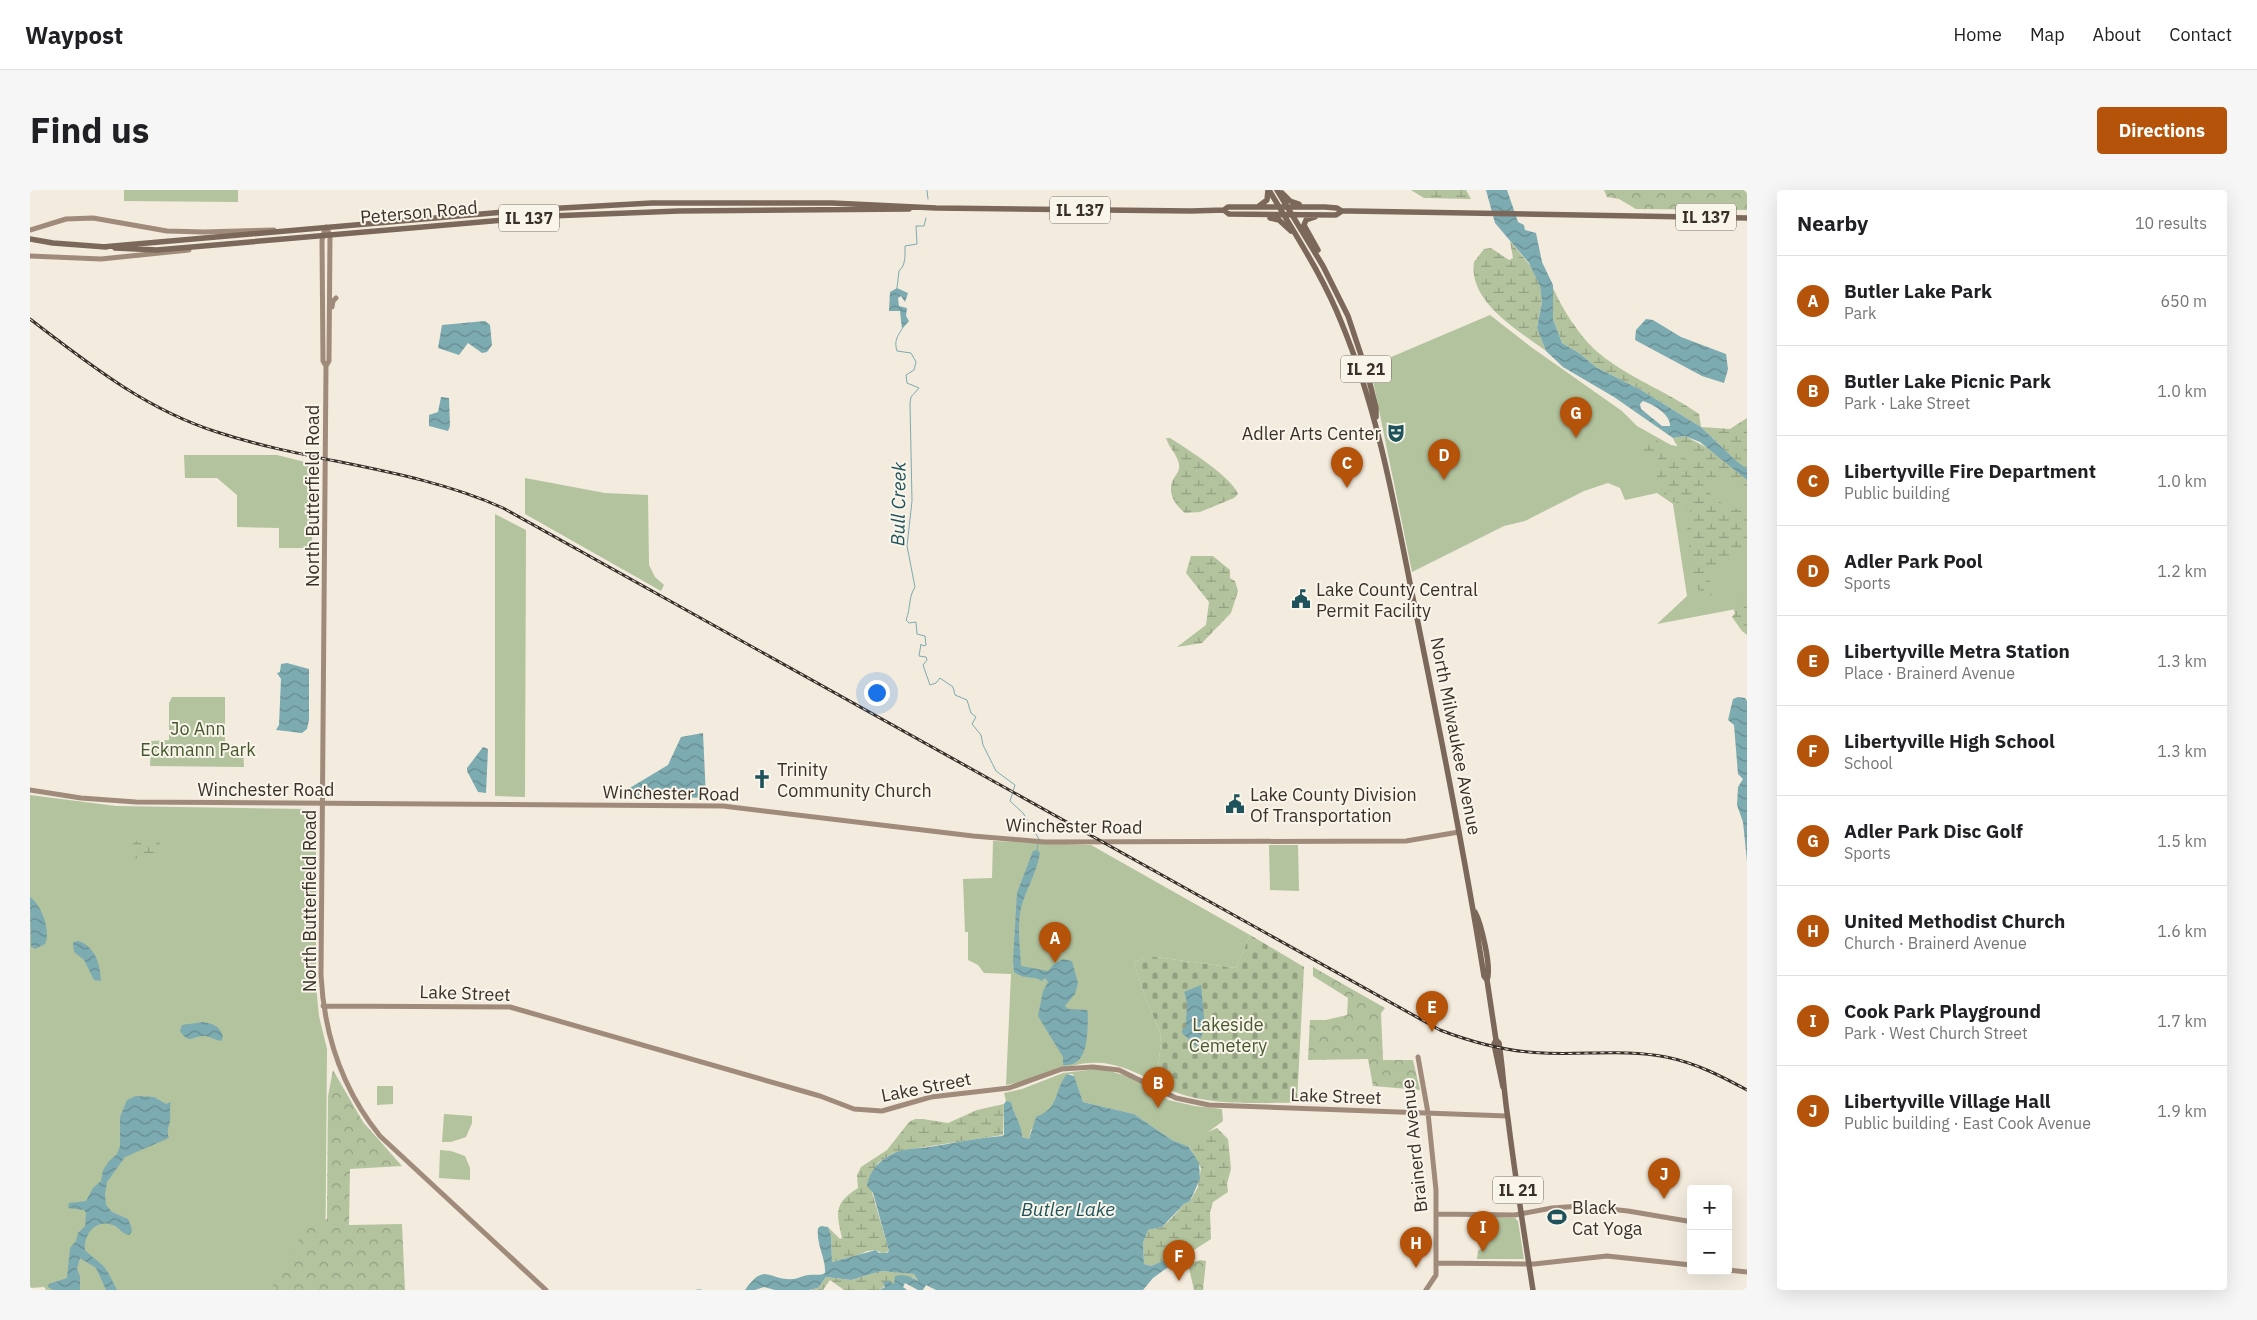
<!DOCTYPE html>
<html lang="en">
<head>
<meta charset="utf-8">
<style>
  body { margin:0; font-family:"IBM Plex Sans",sans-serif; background:#f6f6f6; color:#202124 }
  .controls { position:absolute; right:15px; bottom:15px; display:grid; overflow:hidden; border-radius:5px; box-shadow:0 5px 20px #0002 }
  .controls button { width:45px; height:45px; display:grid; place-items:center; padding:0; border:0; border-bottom:1px solid #e0e0e0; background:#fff; color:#202124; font:25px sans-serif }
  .you { position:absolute; left:846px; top:502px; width:18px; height:18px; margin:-12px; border:4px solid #fff; border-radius:50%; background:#1a73e8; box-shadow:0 0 0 8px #1a73e833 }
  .badge { display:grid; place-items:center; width:32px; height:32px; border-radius:50%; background:#b45309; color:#fff; font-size:16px; font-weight:700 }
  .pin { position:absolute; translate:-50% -41px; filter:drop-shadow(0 1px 2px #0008) }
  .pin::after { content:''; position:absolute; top:26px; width:18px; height:15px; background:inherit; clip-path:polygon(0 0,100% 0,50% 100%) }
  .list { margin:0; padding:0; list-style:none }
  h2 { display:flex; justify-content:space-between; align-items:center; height:65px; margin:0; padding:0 20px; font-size:21px }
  h2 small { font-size:16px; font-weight:400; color:#757577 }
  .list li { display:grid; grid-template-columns:32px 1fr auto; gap:15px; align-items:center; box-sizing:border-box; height:90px; padding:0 20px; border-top:1px solid #e0e0e0 }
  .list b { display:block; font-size:19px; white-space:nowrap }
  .list p { margin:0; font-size:16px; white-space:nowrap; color:#757577 }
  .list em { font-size:16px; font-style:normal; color:#757577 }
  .map { position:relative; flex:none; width:1717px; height:1100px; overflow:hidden; border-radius:5px }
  header { display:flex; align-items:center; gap:30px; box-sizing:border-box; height:70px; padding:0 25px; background:#fff; border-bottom:1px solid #e0e0e0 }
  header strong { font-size:24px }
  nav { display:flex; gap:28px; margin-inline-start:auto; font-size:18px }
  .intro { display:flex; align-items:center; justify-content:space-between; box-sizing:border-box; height:120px; padding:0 30px }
  h1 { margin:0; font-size:35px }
  .button { padding:12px 22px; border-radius:5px; background:#b45309; color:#fff; font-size:18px; font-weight:700 }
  main { display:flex; gap:30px; padding:0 30px }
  aside { flex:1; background:#fff; border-radius:5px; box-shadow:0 5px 20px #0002 }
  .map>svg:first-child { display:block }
</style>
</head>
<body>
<header>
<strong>Waypost</strong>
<nav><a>Home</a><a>Map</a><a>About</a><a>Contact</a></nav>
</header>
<div class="intro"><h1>Find us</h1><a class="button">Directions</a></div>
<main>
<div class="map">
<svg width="1717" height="1100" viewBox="0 0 1717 1100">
  <defs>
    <pattern id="forest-crowns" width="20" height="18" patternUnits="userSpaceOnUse" patternTransform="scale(1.25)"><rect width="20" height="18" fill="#b3c39e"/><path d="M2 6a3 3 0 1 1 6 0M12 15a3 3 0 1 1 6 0" fill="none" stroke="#939f81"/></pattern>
    <pattern id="wetland-marsh" width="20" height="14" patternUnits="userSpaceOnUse" patternTransform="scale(1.25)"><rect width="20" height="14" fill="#b3c39e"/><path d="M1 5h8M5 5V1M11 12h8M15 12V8" fill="none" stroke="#939f81"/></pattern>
    <pattern id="cemetery-stones" width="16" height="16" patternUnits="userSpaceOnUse" patternTransform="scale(1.25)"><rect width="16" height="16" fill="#b3c39e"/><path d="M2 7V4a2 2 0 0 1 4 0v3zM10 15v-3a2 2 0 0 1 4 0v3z" fill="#939f81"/></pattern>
    <pattern id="water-waves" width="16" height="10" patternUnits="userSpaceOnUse" patternTransform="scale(1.25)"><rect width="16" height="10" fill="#7cabb1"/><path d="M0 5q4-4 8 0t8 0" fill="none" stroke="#678c90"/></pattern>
  </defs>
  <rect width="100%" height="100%" fill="#f3ebde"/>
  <!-- green -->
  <path fill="#b3c39e" d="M94,0H208V12L94,11Z
    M1460,125L1501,157L1592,221L1607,236L1641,255L1680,262L1717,255V417L1627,434L1657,406L1643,314L1627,303L1595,310L1590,298L1578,293L1554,301L1495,331L1474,336L1382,382L1340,176Z
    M247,265L283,274L282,358H249V338L207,337V305L187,288H155L154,265Z
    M495,288L575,303L618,305L619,375L625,387L634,395L631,401L495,324Z
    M465,324L496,340L495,607L465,606Z
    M142,507H195V556H213L214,577L120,576L121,551L139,550V513Z
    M0,605L86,616L279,619L286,622V796L289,826L297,859L295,1100H16L14,1097L0,1098Z
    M963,651L1061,655L1220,745L1206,778L1126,767H1115L1104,773L1116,810L1130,842L1131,853L1126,893C1058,854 1042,881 976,895L981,784L954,783L948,775L938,770V742H935L933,689L962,688Z
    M1239,655H1268L1269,701L1240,700Z
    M1067,879L1080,881L1106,889L1138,910L1165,916L1192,919L1193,931L1158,957L1142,950L1104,924L1053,912L1043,884H1037L1024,913L1001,940L999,949L992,947L981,913L976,911L974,903L992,899L1033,883Z
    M347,896H363V914L347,915Z
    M414,924L442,926V933L436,947L421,952H412Z
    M410,960L421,961L435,966L440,978V990L409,988Z
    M1441,1025L1485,1028L1488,1031L1494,1069H1447L1448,1061L1456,1054V1047L1449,1046L1451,1031H1442Z"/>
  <!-- forest -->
  <path fill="url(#forest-crowns)" d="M1574,0H1717V20L1606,19L1589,9L1577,7Z
    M1283,777L1355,818L1351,823L1353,870H1383L1390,900L1343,896L1338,869L1278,870L1280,830H1296L1317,825L1318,808L1283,786Z
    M303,880L333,932L372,976L320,979L319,1035L372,1034L375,1100H244L243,1094L275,1039L297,1029L298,906Z
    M1170,1070L1176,1071L1173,1100H1164L1158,1074Z"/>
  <!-- wetland -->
  <path fill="url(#wetland-marsh)" d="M1381,0H1436L1441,9L1394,8Z
    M1480,51L1504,80L1510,96L1512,112L1507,138L1516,161C1488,140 1438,112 1444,72L1454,59L1461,58L1479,70L1483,68Z
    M1523,98C1533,120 1547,142 1564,159C1592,184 1629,198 1660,218L1669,224L1671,237L1700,239L1717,228V279L1705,270L1671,237L1611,200L1566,177L1549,163L1532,153L1523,129Z
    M1655,246L1683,261L1717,290V301L1698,285L1691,284L1687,288H1674L1673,291C1682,312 1697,317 1717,322V353L1689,375L1676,378L1675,388L1681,392L1684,401L1680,407L1674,405L1665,396L1662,387L1657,334L1662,324L1655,315L1638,310C1628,295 1623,283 1629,266L1627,263L1621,267L1614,263L1613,256L1619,255L1623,249L1627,250L1646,272H1648L1650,267L1652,266L1662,273L1665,272V269C1656,261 1647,260 1643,248Z
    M1136,248H1140C1157,259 1202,287 1208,304L1204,308L1170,322L1155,323C1145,315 1136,302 1144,288C1147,283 1150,281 1149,274C1147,264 1139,258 1136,248Z
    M1161,366H1183L1200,380V388L1205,391L1208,401L1201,423L1172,453L1147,457L1176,435L1179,412L1156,383Z
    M1712,409L1717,415V445L1712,441L1702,427L1705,423L1704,421V412Z
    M116,646L130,647V657C122,666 117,671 104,668L99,659L102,654Z
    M974,914L973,945L875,960L863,963L848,973L841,999L859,1061L853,1064L846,1060L837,1061L825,1067L816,1068L802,1072L801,1045L798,1037L810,1049L812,1048C806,1022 804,1013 828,998L827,985L831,977L857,960L879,932L885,929H893L918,933L947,920Z
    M1187,938L1198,949L1201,979L1197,994L1198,1002L1183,1012L1180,1022L1181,1049L1161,1062L1158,1070L1145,1071L1142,1067L1121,1076L1114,1074L1113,1053L1118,1040L1132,1037L1141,1029L1154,1014L1160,1011L1168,997L1171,978L1159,956L1165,948Z
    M851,1081L884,1084L888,1092L882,1087L864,1094L856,1095L850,1100H814L800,1090L793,1100H779L788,1098L796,1087L821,1090Z"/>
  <!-- cemetery -->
  <path fill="url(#cemetery-stones)" d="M1220,745L1274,777L1267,913C1218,912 1169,918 1126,893L1131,853L1130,842L1116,810L1104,773L1115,767H1126L1206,778Z"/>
  <!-- water -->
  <path fill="url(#water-waves)" fill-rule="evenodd" d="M1456,0H1477L1488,32L1494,35L1495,40L1506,43L1512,72L1523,95V129L1532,153L1549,163L1566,177L1611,200L1671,237L1705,270L1717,279V290L1670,252L1655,246L1643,248L1584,207L1533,177L1516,161L1507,138L1512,112L1510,96L1499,73L1465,33ZM1613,211C1623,214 1641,225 1640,236H1632L1611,219L1610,214Z
    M867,98L878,103L875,112L871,106L868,108L869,116L877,118L876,126L879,131L872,139L870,121H859L860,102Z
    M1616,129L1623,130L1651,147L1696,164L1698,179L1694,193L1672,186L1605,150L1606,140Z
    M455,131L460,135L462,155L457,162L452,163L438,153L429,165L408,158L412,135Z
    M411,207L419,208L420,236L418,241L399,236V225L408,222Z
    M257,473L279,479V530L277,539L272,543L246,540L249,535L251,489L247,483L250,482L251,474Z
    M1708,507L1715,508L1717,511V671L1713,632L1707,615L1708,597L1713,589L1708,584L1704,535L1698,530L1703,509Z
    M673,543L676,608L588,605L638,575L651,547Z
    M453,557L458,559L456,603L448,602L437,581V578Z
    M1007,660L1010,663C1007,682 996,699 991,718C987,736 990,757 991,776L1018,781L1023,775L1033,769L1042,771L1048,793L1045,804L1035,816L1038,819L1057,820L1058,824C1057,841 1060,878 1033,875V867L1008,826L1013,801L1018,792L1015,788L1012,791C1003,785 994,790 984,782L983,771L987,703L1003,661Z
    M0,707C12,715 21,742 15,754L5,759L1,756Z
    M49,751C66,758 70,774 71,791L64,790L54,770L44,762L43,752Z
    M1171,795L1175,837L1167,857L1152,843V840L1156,837C1155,824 1160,816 1154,802Z
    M173,832C184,834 190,836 193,847L191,851C185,850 181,847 175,846C162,845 160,856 150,841L152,835Z
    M1037,884L1044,886L1053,912L1104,924L1142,950L1159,957L1169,973L1170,989L1160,1011L1154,1014L1132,1037L1118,1040L1113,1053L1114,1074L1121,1076L1142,1067L1145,1072L1123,1088L1113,1100H906L896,1095L893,1100H888L875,1093L873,1097L877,1100H850L855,1097L853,1092L859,1091L864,1094L865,1086C875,1084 881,1087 888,1091L884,1084L851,1081L821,1090L796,1087L788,1098L779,1100H745L734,1097L725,1100H715C735,1071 739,1091 764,1089C769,1088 774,1085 779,1085C785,1084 790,1086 795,1083C796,1068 786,1055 788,1038L791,1036L798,1037L801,1045L802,1072L846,1060L849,1063H857L859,1061L843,1003L837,996C839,981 849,971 862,964C873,958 887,959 899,957C924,953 947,948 972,946L974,945V914L976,911L981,912C984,926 992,935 992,947L999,949L1006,927C1031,917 1023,901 1037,884Z
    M106,906L124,907L136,914L141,912C139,919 141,924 140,930C139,938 136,940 139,948L95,967L77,992L75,1004L76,1015L82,1022L98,1029C100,1035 105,1040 99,1045C92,1044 89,1037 83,1035C66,1028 53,1045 55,1060C60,1065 64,1068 70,1073C78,1079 82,1091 87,1100H76L66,1078L50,1068L47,1079L50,1086V1100H23L18,1097L19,1094L37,1088L40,1058L46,1051L48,1043L55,1036L56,1023L54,1020L38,1018L39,1013L56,1011L63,998L71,991L73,980L79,971L87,964L90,956V927L97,910Z"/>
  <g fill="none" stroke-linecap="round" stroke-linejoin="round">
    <!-- stream -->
    <path stroke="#7cabb1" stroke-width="1" d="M897,0L898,9
      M867,98L869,81C876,75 875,65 875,56L887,54L886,36H894L896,28
      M872,139C867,147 864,151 867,161L881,163L886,172L884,180L876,185L877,193L889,198L881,207L880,213L882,311L877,356L885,397C878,408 881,418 876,430L879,433L886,432L887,444L895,446L896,455L893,456L891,454L889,466L896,467L897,470L893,475L900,495L906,493L910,488L923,497L925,505L937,510L941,523L946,527L942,534L951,545L953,555L966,581L985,595L980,611L993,623L1009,649
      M1007,660L1008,653
      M667,1100H671"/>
    <!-- secondary -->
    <path stroke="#a08b7b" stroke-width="5" d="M296,37L300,45L299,171L296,176L291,785C294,845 312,899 350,946L516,1100
      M0,40L36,29L63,28L137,41L174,42L244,40
      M294,42L292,50L293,171L296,176
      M0,66L71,69L159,60
      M302,117L303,111L306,108
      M0,600L51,608L106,612L693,616L943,646L1015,652L1376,651L1429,642
      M293,816L480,817L790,906L824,919L852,921L901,907L979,898L1032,879L1063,877L1089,880L1146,908L1179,915L1477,926
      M1388,867L1398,923L1406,1000V1085L1396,1100
      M1406,1024L1485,1025L1522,1018L1551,1016L1598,1021L1657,1031
      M1407,1073L1504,1074L1577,1066L1661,1075
      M1698,1080L1717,1082"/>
    <!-- primary -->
    <path stroke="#7b685a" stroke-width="5.5" d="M1239,0C1265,44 1293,86 1312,134C1349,224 1365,319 1384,413C1409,537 1434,661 1454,786L1457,790
      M1247,0L1293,76L1318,126L1338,186L1346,218V227
      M1252,3L1260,11L1269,14
      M1229,16L1237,10L1238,0
      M1194,20L1199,24L1306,25L1312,21H1320L1717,28
      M1285,27L1276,30L1274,35L1288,60
      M1240,28L1249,30L1261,41
      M0,49L23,53L76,57
      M72,57L496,20L622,13H802L906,18L1161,21L1194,20L1198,17H1295L1307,18L1312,21
      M85,58L127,60L520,26L649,21L879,19
      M1445,722C1451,733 1462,778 1457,790L1466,850L1469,853C1473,879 1474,904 1478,929C1485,986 1494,1043 1503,1100
      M1466,850L1464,854L1473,897"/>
    <!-- rail casing -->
    <g stroke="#393029" stroke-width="3">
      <path id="rail" d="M0,129C59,174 115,219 187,242C281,273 382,277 473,318L1410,840C1444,853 1478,862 1514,863C1555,865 1596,859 1636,867C1666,873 1691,886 1717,900"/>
    </g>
    <!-- rail -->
    <use href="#rail" stroke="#faf5eb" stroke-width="1" stroke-dasharray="4" stroke-linecap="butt"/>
  </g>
  <!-- icons -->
  <defs>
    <g id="theatre-bare" transform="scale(1.5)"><path d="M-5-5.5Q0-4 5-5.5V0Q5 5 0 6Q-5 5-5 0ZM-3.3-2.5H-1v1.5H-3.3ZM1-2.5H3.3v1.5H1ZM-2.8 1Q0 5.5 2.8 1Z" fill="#1e535c" stroke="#faf5eb" stroke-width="2.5" paint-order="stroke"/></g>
    <g id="civic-bare" transform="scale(1.5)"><path d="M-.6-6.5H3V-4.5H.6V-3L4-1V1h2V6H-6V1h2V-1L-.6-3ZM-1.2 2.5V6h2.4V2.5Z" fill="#1e535c" stroke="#faf5eb" stroke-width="2.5" paint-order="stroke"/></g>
    <g id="church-bare" transform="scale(1.5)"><path d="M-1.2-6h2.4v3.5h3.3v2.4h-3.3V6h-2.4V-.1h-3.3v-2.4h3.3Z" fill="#1e535c" stroke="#faf5eb" stroke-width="2.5" paint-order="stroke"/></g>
    <g id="stadium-bare" transform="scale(1.5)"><path d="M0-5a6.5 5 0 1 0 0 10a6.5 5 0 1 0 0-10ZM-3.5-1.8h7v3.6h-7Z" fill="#1e535c" stroke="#faf5eb" stroke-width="2.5" paint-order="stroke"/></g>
  </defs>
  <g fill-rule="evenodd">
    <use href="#theatre-bare" x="1366" y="243"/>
    <use href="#civic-bare" x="1271" y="409"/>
    <use href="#church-bare" x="732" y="589"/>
    <use href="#civic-bare" x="1205" y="614"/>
    <use href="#stadium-bare" x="1527" y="1027"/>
  </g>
  <g text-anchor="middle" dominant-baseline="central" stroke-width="4" stroke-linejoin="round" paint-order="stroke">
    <!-- shield labels -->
    <g fill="#faf5eb" stroke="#736b63" stroke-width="1">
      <rect x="1020" y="6.5" width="60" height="27" rx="4"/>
      <rect x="1646" y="13.5" width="60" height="27" rx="4"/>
      <rect x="469" y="14.5" width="60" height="27" rx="4"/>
      <rect x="1311" y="165.5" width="50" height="27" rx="4"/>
      <rect x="1463" y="986.5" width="50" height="27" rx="4"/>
    </g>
    <g font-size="16" font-weight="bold" fill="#393029">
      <text x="1050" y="20">IL 137</text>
      <text x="1676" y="27">IL 137</text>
      <text x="499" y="28">IL 137</text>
      <text x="1336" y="179">IL 21</text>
      <text x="1488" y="1000">IL 21</text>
    </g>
    <!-- street labels -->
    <g font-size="18" fill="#393029" stroke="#faf5eb">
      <text transform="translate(389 22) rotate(-5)">Peterson Road</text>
      <text transform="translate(282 306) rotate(-90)">North Butterfield Road</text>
      <text transform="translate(1426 546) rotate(79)">North Milwaukee Avenue</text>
      <text x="236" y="599">Winchester Road</text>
      <text transform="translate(641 603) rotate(1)">Winchester Road</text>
      <text transform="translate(1044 636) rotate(1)">Winchester Road</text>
      <text transform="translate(279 711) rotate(-90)">North Butterfield Road</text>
      <text transform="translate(435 803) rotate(2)">Lake Street</text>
      <text transform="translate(896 897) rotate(-11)">Lake Street</text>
      <text transform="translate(1306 906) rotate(2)">Lake Street</text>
      <text transform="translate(1384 956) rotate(-96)">Brainerd Avenue</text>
    </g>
    <!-- poi labels -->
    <g font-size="18" fill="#393029" stroke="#faf5eb" text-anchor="start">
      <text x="1351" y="243" text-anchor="end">Adler Arts Center</text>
      <text x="1286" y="399">Lake County Central<tspan x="1286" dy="21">Permit Facility</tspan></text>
      <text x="747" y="579">Trinity<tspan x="747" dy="21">Community Church</tspan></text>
      <text x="1220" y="604">Lake County Division<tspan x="1220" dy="21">Of Transportation</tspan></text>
      <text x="1542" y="1017">Black<tspan x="1542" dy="21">Cat Yoga</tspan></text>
    </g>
    <!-- park labels -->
    <g font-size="18" fill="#45582d" stroke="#faf5eb">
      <text x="168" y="538">Jo Ann<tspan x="168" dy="21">Eckmann Park</tspan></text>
      <text x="1198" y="834">Lakeside<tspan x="1198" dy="21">Cemetery</tspan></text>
    </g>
    <!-- water labels -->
    <g font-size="19" font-style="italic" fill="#1e535c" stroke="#faf5eb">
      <text transform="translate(868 314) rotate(-89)">Bull Creek</text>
      <text x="1038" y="1019">Butler Lake</text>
    </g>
  </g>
</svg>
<div class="controls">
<button>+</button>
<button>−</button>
</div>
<div class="you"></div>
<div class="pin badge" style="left:1025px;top:773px">A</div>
<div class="pin badge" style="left:1128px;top:918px">B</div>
<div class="pin badge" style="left:1317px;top:298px">C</div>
<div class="pin badge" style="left:1414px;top:290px">D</div>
<div class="pin badge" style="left:1402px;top:842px">E</div>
<div class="pin badge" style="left:1149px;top:1091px">F</div>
<div class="pin badge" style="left:1546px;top:248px">G</div>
<div class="pin badge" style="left:1386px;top:1078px">H</div>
<div class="pin badge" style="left:1453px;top:1062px">I</div>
<div class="pin badge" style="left:1634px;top:1009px">J</div>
</div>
<aside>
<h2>Nearby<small>10 results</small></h2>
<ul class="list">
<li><span class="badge">A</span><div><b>Butler Lake Park</b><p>Park</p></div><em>650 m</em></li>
<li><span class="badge">B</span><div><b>Butler Lake Picnic Park</b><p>Park · Lake Street</p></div><em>1.0 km</em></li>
<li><span class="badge">C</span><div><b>Libertyville Fire Department</b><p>Public building</p></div><em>1.0 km</em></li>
<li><span class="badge">D</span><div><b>Adler Park Pool</b><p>Sports</p></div><em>1.2 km</em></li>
<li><span class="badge">E</span><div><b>Libertyville Metra Station</b><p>Place · Brainerd Avenue</p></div><em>1.3 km</em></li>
<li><span class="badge">F</span><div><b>Libertyville High School</b><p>School</p></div><em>1.3 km</em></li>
<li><span class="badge">G</span><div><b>Adler Park Disc Golf</b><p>Sports</p></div><em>1.5 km</em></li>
<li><span class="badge">H</span><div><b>United Methodist Church</b><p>Church · Brainerd Avenue</p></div><em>1.6 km</em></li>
<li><span class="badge">I</span><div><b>Cook Park Playground</b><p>Park · West Church Street</p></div><em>1.7 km</em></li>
<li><span class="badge">J</span><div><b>Libertyville Village Hall</b><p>Public building · East Cook Avenue</p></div><em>1.9 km</em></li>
</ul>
</aside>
</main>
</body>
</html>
